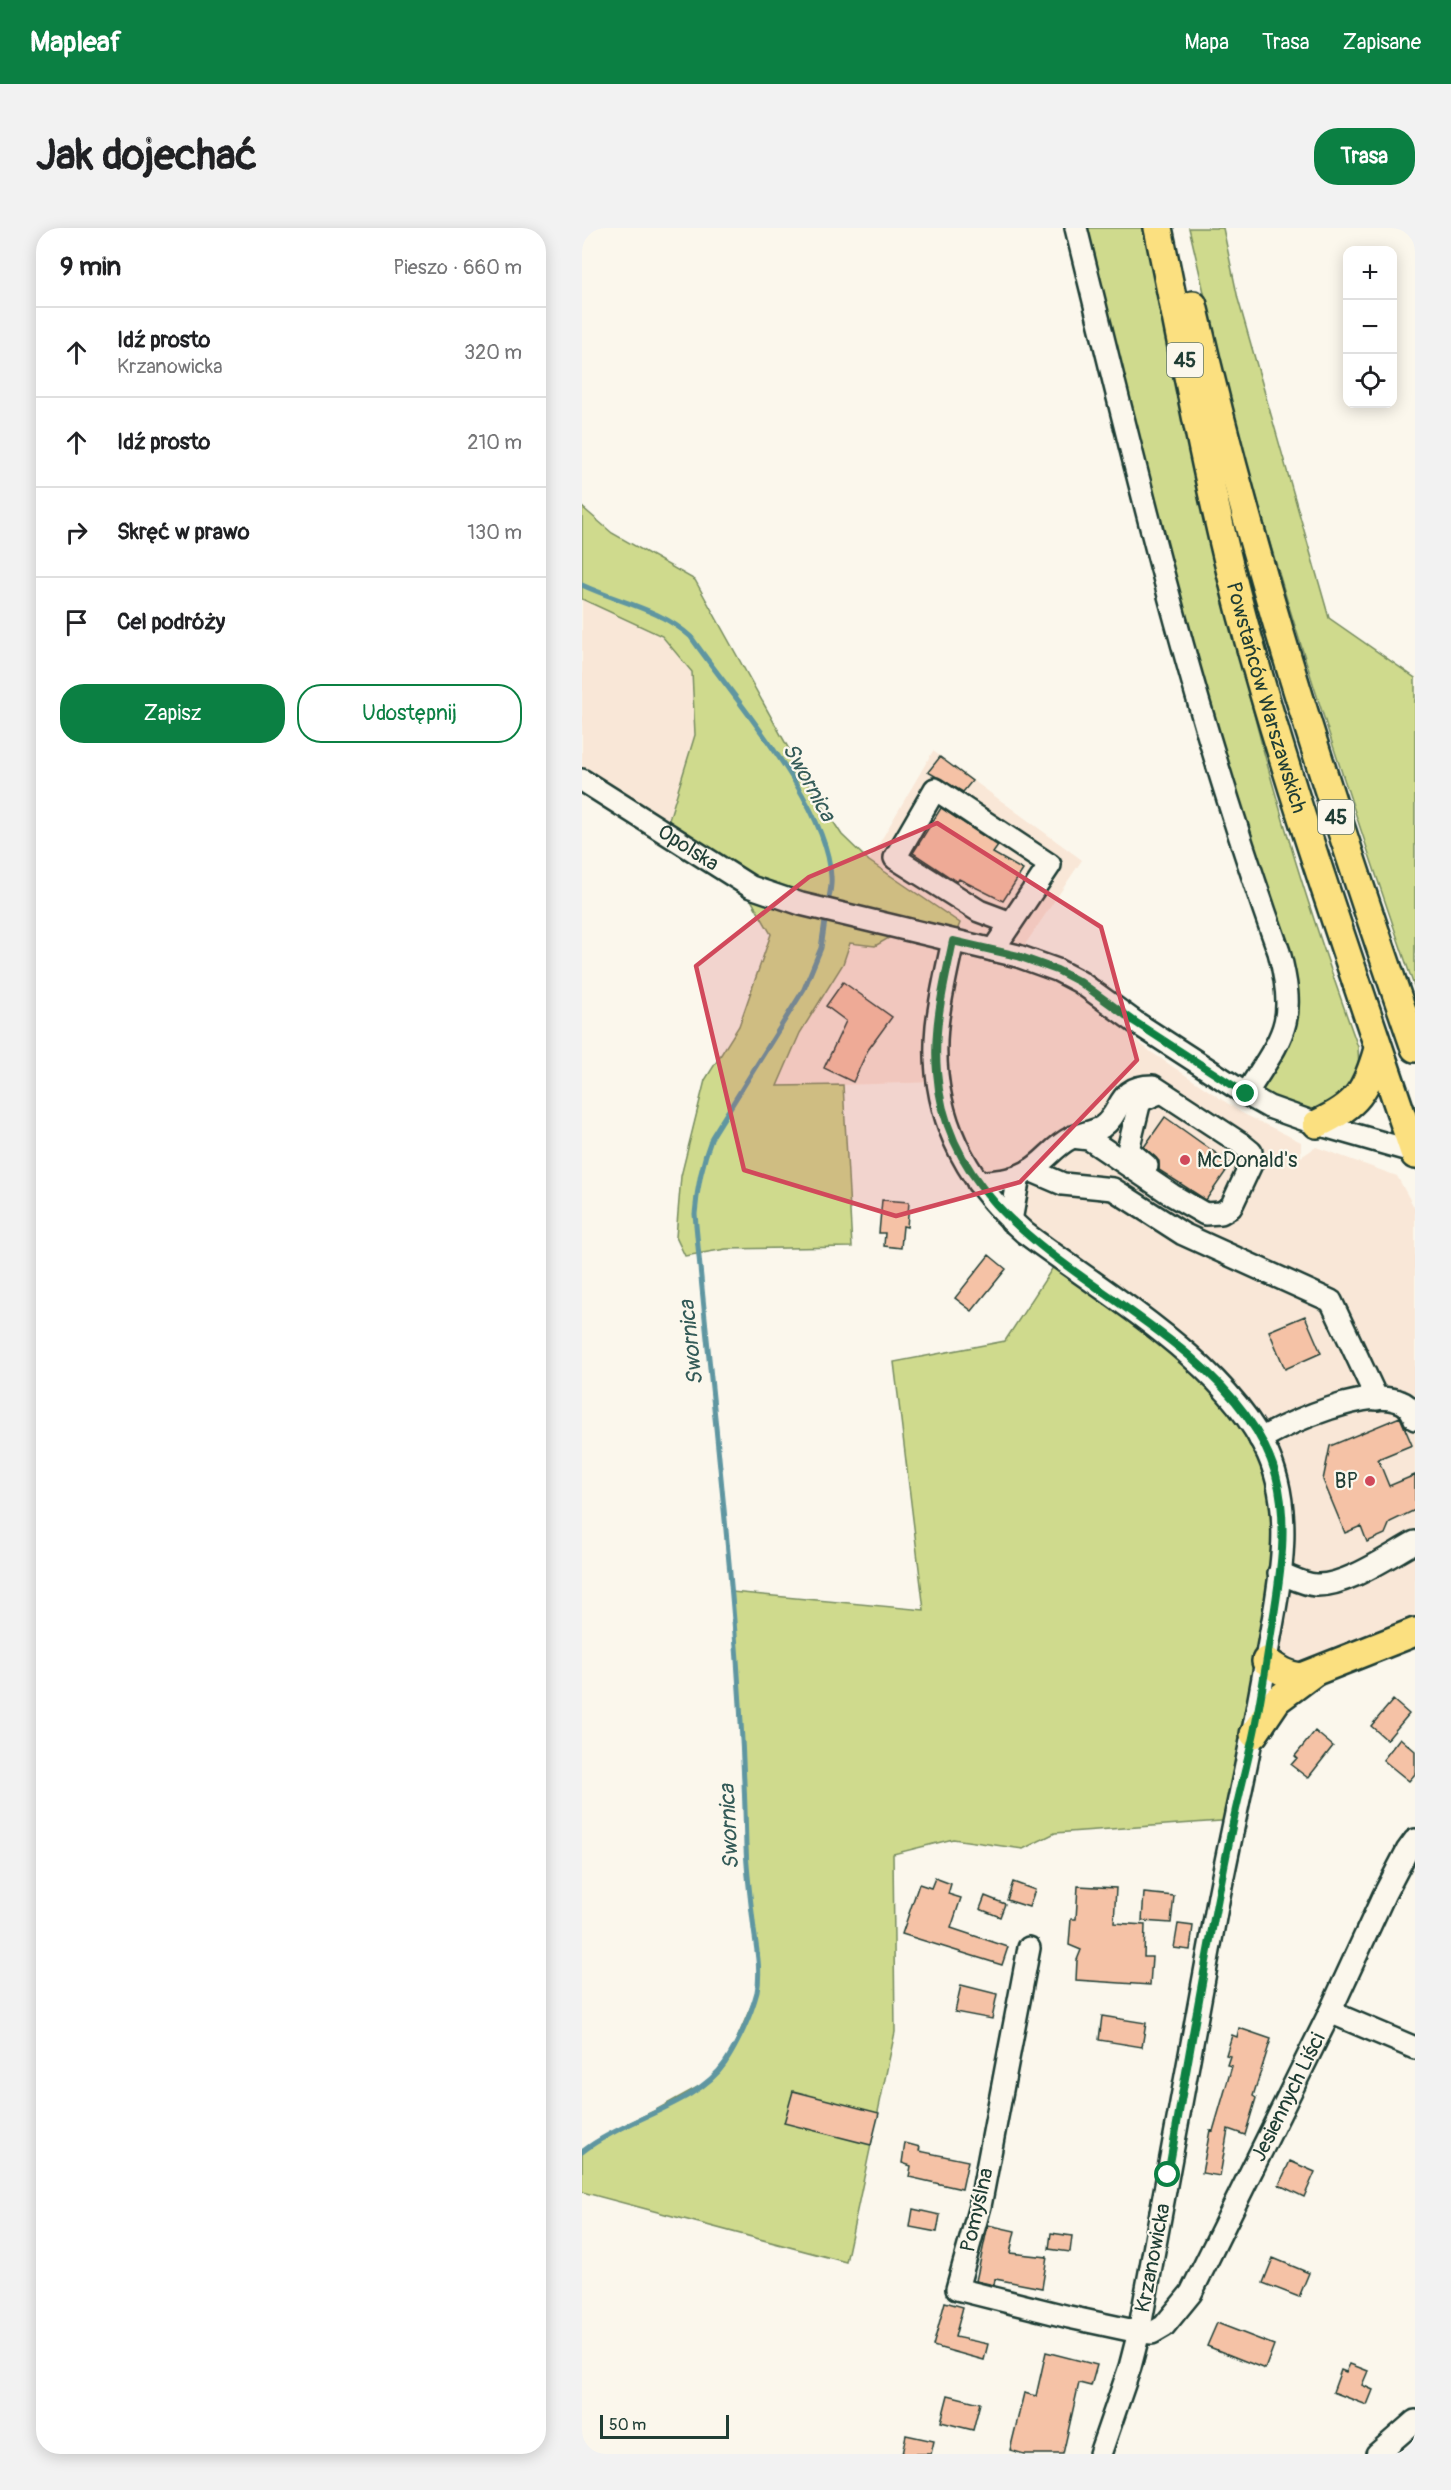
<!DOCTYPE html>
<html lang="pl">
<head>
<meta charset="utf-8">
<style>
  body { margin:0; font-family:Pangolin,sans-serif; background:#f2f2f2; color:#202124 }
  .controls { position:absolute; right:18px; top:18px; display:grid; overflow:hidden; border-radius:12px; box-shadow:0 3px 15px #0003 }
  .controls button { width:54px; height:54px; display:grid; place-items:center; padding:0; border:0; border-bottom:2px solid #e0e0e0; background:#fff; color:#202124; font:30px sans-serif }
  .scale { position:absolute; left:18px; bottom:15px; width:129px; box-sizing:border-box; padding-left:6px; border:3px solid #1f3d34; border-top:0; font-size:16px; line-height:21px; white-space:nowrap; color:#1f3d34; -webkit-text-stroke:4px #fbf7ec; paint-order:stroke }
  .stop { position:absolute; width:18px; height:18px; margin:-14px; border:4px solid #0b8043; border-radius:50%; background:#fff }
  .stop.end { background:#0b8043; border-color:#fff; box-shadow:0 2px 6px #0008 }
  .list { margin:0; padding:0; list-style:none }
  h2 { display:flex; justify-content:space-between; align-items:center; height:78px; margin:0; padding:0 24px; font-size:26px }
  h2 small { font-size:20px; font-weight:400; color:#757577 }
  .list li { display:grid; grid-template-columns:39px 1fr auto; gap:18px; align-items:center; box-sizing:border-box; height:90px; padding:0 24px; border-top:2px solid #e0e0e0 }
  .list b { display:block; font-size:22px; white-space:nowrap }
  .list p { margin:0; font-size:20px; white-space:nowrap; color:#757577 }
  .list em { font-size:20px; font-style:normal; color:#757577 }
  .actions { display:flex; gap:12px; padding:18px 24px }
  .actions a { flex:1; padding:14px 0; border:2px solid #0b8043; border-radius:24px; text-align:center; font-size:21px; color:#0b8043 }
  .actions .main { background:#0b8043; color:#fff }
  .icon { flex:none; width:33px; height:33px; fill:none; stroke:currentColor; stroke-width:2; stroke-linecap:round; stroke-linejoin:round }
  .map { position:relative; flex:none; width:833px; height:2226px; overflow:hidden; border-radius:24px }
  header { display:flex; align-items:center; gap:36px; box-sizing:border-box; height:84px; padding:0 30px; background:#0b8043; color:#fff }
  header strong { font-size:28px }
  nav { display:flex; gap:33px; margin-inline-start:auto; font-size:21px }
  .intro { display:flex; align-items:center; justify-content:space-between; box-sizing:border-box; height:144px; padding:0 36px }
  h1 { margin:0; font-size:42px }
  .button { padding:15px 27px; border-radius:24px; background:#0b8043; color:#fff; font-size:21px; font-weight:700 }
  main { display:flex; gap:36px; padding:0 36px }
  aside { flex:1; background:#fff; border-radius:24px; box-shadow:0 3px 15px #0003 }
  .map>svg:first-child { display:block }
</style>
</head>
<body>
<header>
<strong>Mapleaf</strong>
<nav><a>Mapa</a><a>Trasa</a><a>Zapisane</a></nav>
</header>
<div class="intro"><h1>Jak dojechać</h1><a class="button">Trasa</a></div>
<main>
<aside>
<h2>9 min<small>Pieszo · 660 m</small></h2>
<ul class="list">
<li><svg class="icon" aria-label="ahead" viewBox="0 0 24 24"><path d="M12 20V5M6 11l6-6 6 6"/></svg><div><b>Idź prosto</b><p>Krzanowicka</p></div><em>320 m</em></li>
<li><svg class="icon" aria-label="ahead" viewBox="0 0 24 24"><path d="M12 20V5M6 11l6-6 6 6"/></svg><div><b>Idź prosto</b></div><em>210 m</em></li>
<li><svg class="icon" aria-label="right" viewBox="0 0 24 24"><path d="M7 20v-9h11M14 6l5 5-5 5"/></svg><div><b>Skręć w prawo</b></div><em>130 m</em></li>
<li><svg class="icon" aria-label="arrive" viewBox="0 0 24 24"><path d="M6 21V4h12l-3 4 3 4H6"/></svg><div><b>Cel podróży</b></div></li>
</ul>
<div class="actions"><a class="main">Zapisz</a><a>Udostępnij</a></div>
</aside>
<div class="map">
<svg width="833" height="2226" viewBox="0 0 833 2226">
  <rect width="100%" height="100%" fill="#fbf7ec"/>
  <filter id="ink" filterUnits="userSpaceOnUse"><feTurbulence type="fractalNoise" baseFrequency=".0167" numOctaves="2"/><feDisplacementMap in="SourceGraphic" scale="12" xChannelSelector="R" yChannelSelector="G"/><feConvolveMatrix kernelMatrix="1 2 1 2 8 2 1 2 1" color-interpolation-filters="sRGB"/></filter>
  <g filter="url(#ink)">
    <!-- built -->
    <path fill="#f9e7d7" d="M0,371L80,408L110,445L113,507L83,605L0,552Z
      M351,523L500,632L436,727L517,767L541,801L569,824L660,885L719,914V929L734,919L815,948L833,981V1404L730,1446L684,1433L697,1262L404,966L356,854L195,859L218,805L261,736L268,715L293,718L324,700L377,695L287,633Z"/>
    <!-- green -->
    <path fill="#cfda8d" stroke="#778c60" stroke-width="1.5" d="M494,0H567C601,166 631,334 675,498C703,606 738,714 776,819L777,842L763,868L734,883L708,878L676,862L706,788Z
      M607,0H641L656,71L747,390L833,450V761C763,558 695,354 641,146C629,98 619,49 607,0Z
      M0,279L30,305L113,352L224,552L260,607L287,633L378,695L371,713L324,700L293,718L268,715L261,736L218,805L195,858L261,857L270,1019L144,1021L103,1028L94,1009L99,948L123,852L157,798L189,706L158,653L83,605L113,507L110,444L80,408L0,371Z
      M477,1030L660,1183L701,1285L652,1592L473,1605L441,1621L371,1611L311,1626L313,1804L264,2034L0,1964V1924L43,1897L74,1882L130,1851L148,1827L175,1764L177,1739L167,1662L164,1580L150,1364L342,1382L312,1134L423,1113Z"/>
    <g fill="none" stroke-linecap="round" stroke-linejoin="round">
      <!-- stream -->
      <path stroke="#5e96a1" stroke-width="5" d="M0,357C36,374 79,381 109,409C151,470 246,575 249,649C250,658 247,668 246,676
        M0,1924C41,1891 115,1877 143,1835C156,1815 169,1787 175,1764C179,1744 175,1722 172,1702C169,1675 165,1647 164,1620C160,1408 132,1197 113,986C115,959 120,935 130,909L222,761L239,720L244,686"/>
    </g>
    <!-- building -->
    <path fill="#f5c2a6" stroke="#1f3d34" stroke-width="1.5" d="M358,529L390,553L381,564L346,544Z
      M359,580L416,618L411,625L441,642L421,673L377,651L375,654L331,625Z
      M261,754L310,789L286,822L271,854L242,840L264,793L244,778Z
      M583,889L649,936L624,972L577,942V933L562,919Z
      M300,972L327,974L325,999L321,998L319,1020L302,1018L303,1005H297Z
      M407,1027L424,1041L390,1083L373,1070Z
      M723,1088L739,1125L703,1141L687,1103Z
      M818,1189L830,1217L796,1231L807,1258L833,1247V1282L808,1294L803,1306L785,1314L779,1298L763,1305L741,1252L748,1218Z
      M811,1472L827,1486L805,1512L789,1498Z
      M733,1503L751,1518L726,1550L709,1537L715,1530L713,1528Z
      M818,1510L833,1523V1546L827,1553L801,1532Z
      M353,1650L369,1656L366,1666L379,1670L369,1700L426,1719L420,1737L320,1706L337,1656L349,1660Z
      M431,1654L453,1662L447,1679L425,1672Z
      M496,1658L534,1660L532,1695L563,1697L562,1729H570L568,1757L494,1752L495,1732L499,1722L487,1717L489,1691H494Z
      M562,1665L592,1668L589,1695L560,1693Z
      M403,1668L423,1676L418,1689L398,1681Z
      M596,1696L611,1698L608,1722L592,1720Z
      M379,1757L415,1766L410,1791L373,1784Z
      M520,1788L564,1795L560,1819L517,1812Z
      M657,1800L689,1811L671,1868L674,1870L663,1907L646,1901L638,1948L620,1945L628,1902L631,1903L650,1838L645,1837L648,1828L644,1827L650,1807L655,1809Z
      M211,1863L297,1885L289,1917L202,1895Z
      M323,1915L338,1919L337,1923L386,1933L380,1961L327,1949L329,1938L320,1935Z
      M708,1933L733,1944L722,1969L697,1957Z
      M331,1981L358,1987L355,2004L328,1999Z
      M406,1997L433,2003L428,2025L465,2029L460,2060L413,2051L412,2057L394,2053Z
      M469,2005L490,2008L488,2024L467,2021Z
      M691,2030L727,2045L717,2069L681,2055Z
      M363,2074L381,2079L373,2109L406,2116L402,2132L351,2118Z
      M635,2095L692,2117L683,2141L625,2118Z
      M464,2124L515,2137L509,2158L497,2155L481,2226H442L428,2222L442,2165L454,2168Z
      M768,2136L786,2143L780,2157L791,2162L785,2177L751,2164L759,2142L764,2144Z
      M366,2167L398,2175L391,2202L359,2194Z
      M324,2207L352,2213L349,2226H320Z"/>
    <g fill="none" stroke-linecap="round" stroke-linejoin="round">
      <!-- minor casing -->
      <g stroke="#1f3d34" stroke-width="26">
        <g id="minor">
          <path d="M494,0C554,243 612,488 697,724C716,796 701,807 664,866"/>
          <path id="s1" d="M0,552L169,659L219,676L436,728L475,742L498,754L553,794L664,866L687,879L735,896L833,924"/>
          <path d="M371,713C365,741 358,770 355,798C347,882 381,951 443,1005C522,1065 645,1134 686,1226C714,1289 696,1362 685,1426C672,1507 653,1587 637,1668C610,1813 584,1959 557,2104L548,2139L518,2226"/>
          <path d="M411,722L468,637L353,561L313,630L397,683L429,695"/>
          <path d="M565,938L546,922L558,873L579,864"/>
          <path d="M448,942L481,956L531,961L601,1006L749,1073L795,1171"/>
          <path d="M396,955C413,953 430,953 445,944C462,935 472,918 489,910C499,905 510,905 520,899C542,884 533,858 571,858L658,915L669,924L670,934L649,979L639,985L623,986L590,967L507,911L490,909"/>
          <path d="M429,993L437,948"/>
          <path d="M678,1211C709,1194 785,1159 819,1174C827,1177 830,1184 833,1191"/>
          <path d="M697,1345C709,1349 721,1356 733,1357C763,1359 807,1328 833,1314"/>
          <path id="s2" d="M447,1720L398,1978L375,2061L487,2089L557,2104L570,2105L582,2098L609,2065L748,1784L802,1667L825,1623L833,1612"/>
          <path d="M748,1784L833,1820"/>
          <path d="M795,2226L833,2193"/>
        </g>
      </g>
      <!-- major casing -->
      <g stroke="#1f3d34" stroke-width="32">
        <g id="major">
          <path id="s3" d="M576,0C603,129 626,260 660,388C709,570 773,748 833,927"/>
          <path d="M611,77C669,330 748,575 833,820"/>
          <path d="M735,896C776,877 784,863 796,821"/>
          <path d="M684,1433C696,1441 705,1448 719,1449L833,1404"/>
          <path d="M672,1506L695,1472L730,1446"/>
        </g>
      </g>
      <!-- minor -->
      <use href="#minor" stroke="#fbf7ec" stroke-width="21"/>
      <!-- major -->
      <use href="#major" stroke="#fbe080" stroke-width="27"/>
    </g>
  </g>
  <g fill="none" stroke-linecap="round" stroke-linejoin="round" filter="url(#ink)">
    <!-- route -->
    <path stroke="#0b8043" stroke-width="8" d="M586,1947C607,1828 627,1708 652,1590C658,1563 665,1536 671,1509C679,1473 684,1436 690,1399C698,1349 707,1297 694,1247C681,1201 645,1160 610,1130C513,1046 365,990 355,844C351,799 362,756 371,713L436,728L475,742L498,754L553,794L664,866"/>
  </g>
  <!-- marked area -->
  <path fill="#d1495b" fill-opacity="0.2" stroke="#d1495b" stroke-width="4.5" stroke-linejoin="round" d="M355,595L519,699L555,832L438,954L314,988L162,942L114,738L227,649Z"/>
  <!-- markers -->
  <g fill="#d1495b" stroke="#fbf7ec" stroke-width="2">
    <circle cx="603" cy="932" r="6"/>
    <circle cx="788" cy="1253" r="6"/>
  </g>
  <g text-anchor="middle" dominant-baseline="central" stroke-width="4.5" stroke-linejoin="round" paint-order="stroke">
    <!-- shield labels -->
    <g fill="#fbf7ec" stroke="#61756b" stroke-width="1.5">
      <rect x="585" y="115" width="36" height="34" rx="4.5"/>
      <rect x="736" y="572" width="36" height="34" rx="4.5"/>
    </g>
    <g font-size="20" font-weight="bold" fill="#1f3d34">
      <text x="603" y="132">45</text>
      <text x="754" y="589">45</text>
    </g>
    <!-- street labels -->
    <g font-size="21" fill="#1f3d34" stroke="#fbf7ec">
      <text stroke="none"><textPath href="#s3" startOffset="482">Powstańców Warszawskich</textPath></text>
      <text stroke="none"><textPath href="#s1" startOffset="126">Opolska</textPath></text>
      <text stroke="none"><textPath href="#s2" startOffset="824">Jesiennych Liści</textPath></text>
      <text transform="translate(395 1982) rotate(-77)">Pomyślna</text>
      <text transform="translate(571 2030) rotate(-79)">Krzanowicka</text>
    </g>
    <!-- poi labels -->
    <g font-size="21" fill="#1f3d34" stroke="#fbf7ec" text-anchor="start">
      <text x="615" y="932">McDonald's</text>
      <text x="776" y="1253" text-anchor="end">BP</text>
    </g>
    <!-- water labels -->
    <g font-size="22" font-style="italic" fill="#345b58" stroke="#fbf7ec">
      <text transform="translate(227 554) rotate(61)">Swornica</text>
      <text transform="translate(109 1115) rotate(-96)">Swornica</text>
      <text transform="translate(147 1599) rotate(-93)">Swornica</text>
    </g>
  </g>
</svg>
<div class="controls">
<button>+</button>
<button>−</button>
<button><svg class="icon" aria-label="locate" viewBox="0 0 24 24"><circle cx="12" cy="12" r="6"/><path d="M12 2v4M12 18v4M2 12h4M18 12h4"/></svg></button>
</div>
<div class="scale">50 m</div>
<div class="stop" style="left:586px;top:1947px"></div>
<div class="stop end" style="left:664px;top:866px"></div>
</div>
</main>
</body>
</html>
